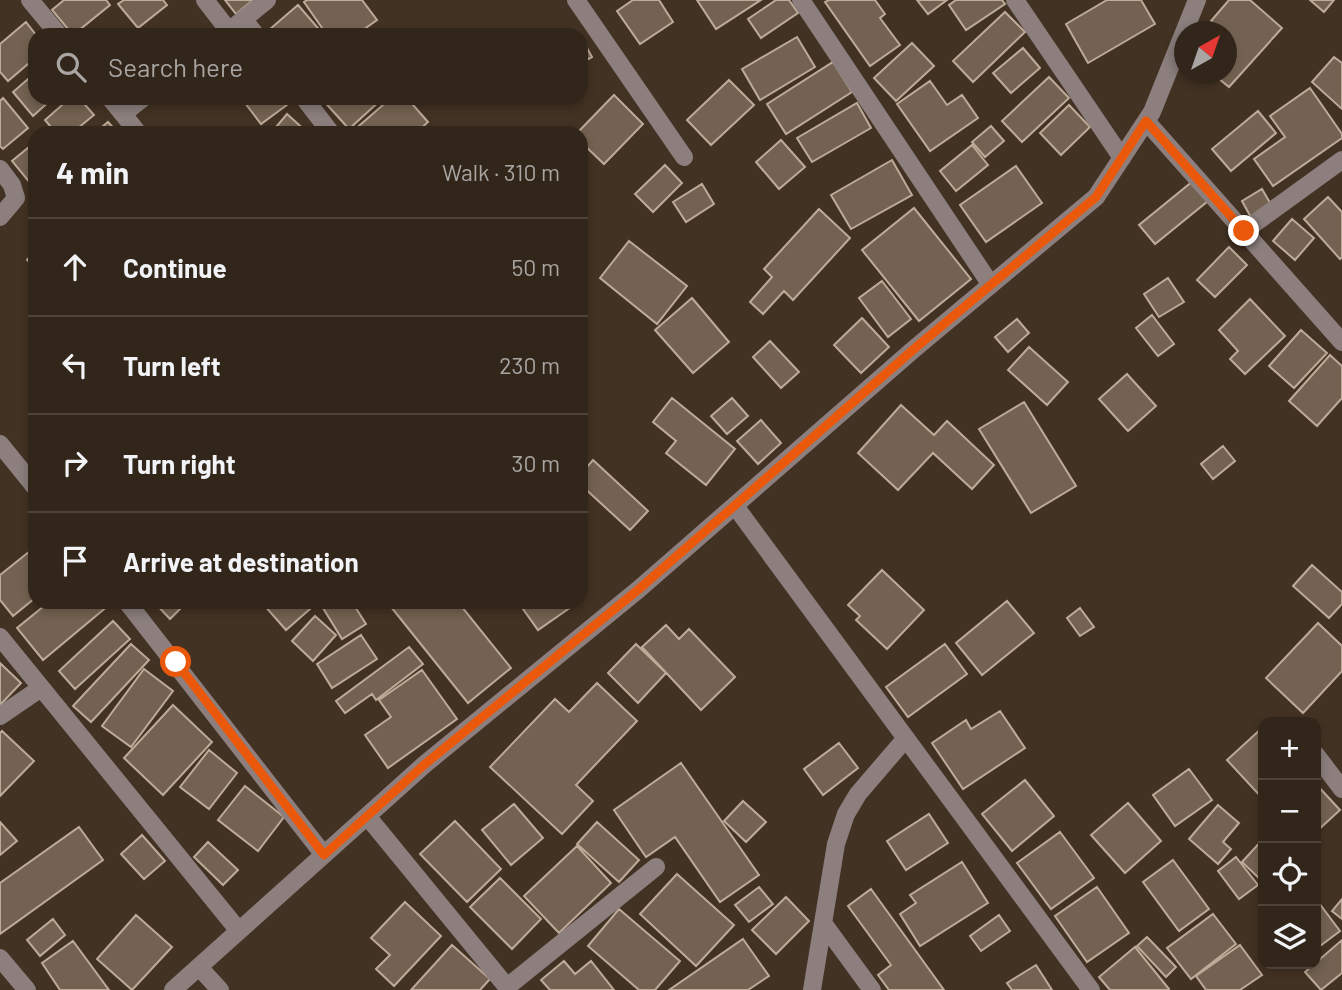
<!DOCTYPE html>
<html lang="en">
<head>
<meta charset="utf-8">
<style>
  body { margin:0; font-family:Barlow,sans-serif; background:#3a2e23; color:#f1f3f6 }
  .controls { position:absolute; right:21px; bottom:21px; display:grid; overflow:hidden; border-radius:14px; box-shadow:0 4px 10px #0003 }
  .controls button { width:63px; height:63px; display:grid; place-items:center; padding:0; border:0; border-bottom:2px solid #4d4339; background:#32261a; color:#f1f3f6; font:35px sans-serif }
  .compass { position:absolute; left:1174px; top:21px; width:63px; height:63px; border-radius:50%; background:#32261a; box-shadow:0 4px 10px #0003; rotate:40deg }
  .stop { position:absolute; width:21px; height:21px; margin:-16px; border:5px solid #ea580c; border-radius:50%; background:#fff }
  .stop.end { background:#ea580c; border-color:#fff; box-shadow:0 2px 7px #0008 }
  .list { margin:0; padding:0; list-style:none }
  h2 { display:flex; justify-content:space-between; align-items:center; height:91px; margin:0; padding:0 28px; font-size:30px }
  h2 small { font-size:23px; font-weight:400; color:#a8a5a2 }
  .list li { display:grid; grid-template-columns:46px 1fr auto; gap:21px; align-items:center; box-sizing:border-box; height:98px; padding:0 28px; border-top:2px solid #4d4339 }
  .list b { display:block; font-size:26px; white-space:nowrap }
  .list em { font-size:23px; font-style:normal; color:#a8a5a2 }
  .icon { flex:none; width:38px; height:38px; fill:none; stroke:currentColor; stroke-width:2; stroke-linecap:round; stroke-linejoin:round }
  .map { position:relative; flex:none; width:1342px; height:990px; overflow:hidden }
  .search { position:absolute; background:#32261a; box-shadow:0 4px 10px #0003; left:28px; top:28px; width:560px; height:77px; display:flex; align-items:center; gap:18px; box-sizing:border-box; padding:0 24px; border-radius:21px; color:#a8a5a2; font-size:26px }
  .panel { position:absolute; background:#32261a; box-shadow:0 4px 10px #0003; left:28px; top:126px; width:560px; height:483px; border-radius:21px }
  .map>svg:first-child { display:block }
</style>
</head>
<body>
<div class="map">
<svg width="1342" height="990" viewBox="0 0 1342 990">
  <rect width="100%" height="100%" fill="#423223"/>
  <!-- building -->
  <path fill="#736251" stroke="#beaa99" stroke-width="2" d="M64,0H106L110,5L73,35L52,10Z
    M124,0H163L167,5L138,28L118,4Z
    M225,0H253L236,14Z
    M307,0H362L377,20L356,35H327L304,2Z
    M633,0H659L673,22L640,44L617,11Z
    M697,0H761L716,29Z
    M776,0H789L798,13L761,38L748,19Z
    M829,0H875L885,14L880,18L900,45L870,66L825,2Z
    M917,0H947L928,14Z
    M956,0H1002L1005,4L966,30L949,5Z
    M1107,0H1141L1155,24L1088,63L1066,24Z
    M1229,0H1250L1282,28L1229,87L1213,74H1226V32H1223L1211,21Z
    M1310,0H1334L1324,12Z
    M298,5L324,35H275L270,29Z
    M1005,12L1025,32L973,82L953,61Z
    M26,22L36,35L35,58L8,81L0,72V44Z
    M581,37L592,57L581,63Z
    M797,37L815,67L760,100L742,69Z
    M912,43L934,66L896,101L874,78Z
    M1023,48L1040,68L1011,93L993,73Z
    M1334,57L1342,63V109L1312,82Z
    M833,62L852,92L786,134L767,104Z
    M35,73V98H53L33,116L13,92Z
    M1049,77L1069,98L1022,142L1002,121Z
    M729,80L754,105L711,145L687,120Z
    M930,81L947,105L962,95L978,118L930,151L897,104Z
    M1310,88L1342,134V138L1273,186L1254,159L1285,137L1270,116Z
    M614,95L643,124L604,164L581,142V133H577Z
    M3,98L28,128L3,149L0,146V101Z
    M70,98H79L94,115L72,133H56L45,120Z
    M253,98H287L291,102L261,124L245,103Z
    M321,98H383L349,129Z
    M391,98H407L428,122L416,133H355L353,131Z
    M857,103L871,128L812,162L797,138Z
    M1069,105L1090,127L1061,155L1040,133Z
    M1258,111L1276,133L1231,171L1212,149Z
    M287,114L308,133H271Z
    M108,122L118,133H95Z
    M991,126L1004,141L985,157L972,142Z
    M781,140L805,167L779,189L756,162Z
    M35,142V189L12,161Z
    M972,145L988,165L956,191L940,171Z
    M892,160L912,195L851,229L831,195Z
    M665,165L682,183L653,212L635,194Z
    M1016,166L1042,203L986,242L960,205Z
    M1193,181L1208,201L1155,244L1139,225Z
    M702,184L714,204L686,222L673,202Z
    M1262,189L1273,208L1253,221L1242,201Z
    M1328,197L1342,212V257L1340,259L1304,219Z
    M914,208L971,279L919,321L862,250Z
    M819,209L850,238L793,300L784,291L763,314L750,302L772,277L764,269Z
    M1292,219L1314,238L1295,260L1273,241Z
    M629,241L687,286L657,324L600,278Z
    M1229,247L1247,265L1215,297L1197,280Z
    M35,250V267L27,260Z
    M1168,278L1184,302L1159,317L1144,294Z
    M882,281L911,319L888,337L859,298Z
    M692,298L729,342L693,373L655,330Z
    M1250,299L1285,336L1245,374L1230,359L1238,351L1219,330Z
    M1152,315L1174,344L1158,356L1136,328Z
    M862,318L889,347L861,373L834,345Z
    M1017,319L1029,333L1008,352L995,337Z
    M1301,330L1327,353L1294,388L1269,366Z
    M770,341L799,372L781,388L753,357Z
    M1029,347L1068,382L1047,405L1008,370Z
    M1330,355L1342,366V398L1317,426L1289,401Z
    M1127,374L1156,406L1128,431L1099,399Z
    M672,398L735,449L706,485L666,453L676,441L653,422Z
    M732,398L748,416L727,434L711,416Z
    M1024,402L1076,486L1031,513L979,429Z
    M901,405L934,435L947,421L994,465L972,489L933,453L898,490L858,453Z
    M761,420L781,443L758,464L737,441Z
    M1223,446L1235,461L1213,479L1201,464Z
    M593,460L648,511L630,530L581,485V474Z
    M35,547V598L13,616L0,600V575Z
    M1312,565L1342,592V604L1329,618L1293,586Z
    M882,570L924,610L887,649L856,620L860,616L848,605Z
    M1007,601L1034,633L982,675L956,643Z
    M49,602H107L109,605L43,660L17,628Z
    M154,602H187L170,619Z
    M266,602H318L286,630L263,604Z
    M332,602H352L366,624L342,639L323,608Z
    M387,602H458L511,668L468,703Z
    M518,602H572L574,605L538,630Z
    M1080,608L1094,627L1080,636L1067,618Z
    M315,616L336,635L313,661L292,641Z
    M113,621L130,639L75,689L59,671Z
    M1318,623L1342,646V671L1303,713L1266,678Z
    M666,625L679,639L689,629L735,677L701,710L642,647Z
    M361,635L377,659L332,688L317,664Z
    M131,644L149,660L91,722L73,706Z
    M636,644L666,673L638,703L608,673Z
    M945,644L967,674L908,717L886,687Z
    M409,647L423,664L376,700L372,694L345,713L336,701Z
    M0,663L21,683L0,705Z
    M144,669L173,691L131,747L102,726Z
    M422,670L457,719L388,768L365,735L391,717L379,700Z
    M597,683L637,721L576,785L593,801L562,834L490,767L555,699L569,712Z
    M173,705L212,742L163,795L124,758Z
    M1000,711L1025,748L963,789L932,743L966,720L971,729Z
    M1263,727V799L1227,760Z
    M2,731L34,761L0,796V733Z
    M839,743L858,768L823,795L804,769Z
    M209,750L237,773L209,809L180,787Z
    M681,763L759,875L720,902L675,837L646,857L614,810Z
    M1189,769L1212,800L1175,826L1153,795Z
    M1025,780L1054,816L1012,851L982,814Z
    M1316,784L1340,810L1316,832Z
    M245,786L284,817L258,851L218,820Z
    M743,801L766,822L746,842L724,821Z
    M1128,803L1161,841L1125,873L1091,835Z
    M514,804L543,838L511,865L482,830Z
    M1218,805L1239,823L1223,842L1231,849L1218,864L1189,839Z
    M929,814L948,843L906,870L887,841Z
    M455,821L501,869L467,902L420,854Z
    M0,822L17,841L0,855Z
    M597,822L639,860L619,882L577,844Z
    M79,827L103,860L0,934V883Z
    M1060,832L1094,878L1051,909L1017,863Z
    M142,835L165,861L144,879L121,854Z
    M1263,839V879L1262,881L1242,862Z
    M208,842L238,870L223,885L194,857Z
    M577,846L611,883L559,933L524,896Z
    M1236,857L1258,885L1239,899L1218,871Z
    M1173,860L1209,909L1179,931L1143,882Z
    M962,862L988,903L920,946L900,914L916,903L910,895Z
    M677,874L734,925L696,966L640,914Z
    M500,878L541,919L512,949L470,907Z
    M759,887L773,904L749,922L735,905Z
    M1097,887L1129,933L1087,962L1055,916Z
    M871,889L944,990H889L878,975L891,965L848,906Z
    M786,897L809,921L776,954L752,930Z
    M1316,899L1340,931L1316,949Z
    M1342,899V919L1332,911Z
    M405,902L441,936L394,986L376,969L390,955L371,938Z
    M619,909L680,961L655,990H639L588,946Z
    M1213,914L1236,944L1191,979L1167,948Z
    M136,915L172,947L132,990L97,959Z
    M999,915L1010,931L981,951L970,936Z
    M53,919L65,935L40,956L27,940Z
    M1147,937L1176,967L1166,977L1137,946Z
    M743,939L769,976L748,990H669Z
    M1342,940V973L1321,990L1305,972Z
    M73,941L109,990H60L42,963Z
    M452,945L490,979L480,990H411Z
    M1240,945L1262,975L1240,990H1206L1196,976Z
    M1135,947L1169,989L1168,990H1110L1099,977Z
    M564,961L575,974L591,961L614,990H550L541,980Z
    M1036,965L1052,990H1012L1007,983Z"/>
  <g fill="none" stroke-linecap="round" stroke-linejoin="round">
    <!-- minor -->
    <path stroke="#8c7f7e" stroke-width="18" d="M30,0L59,35
      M205,0L229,31
      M576,0L684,157
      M801,0L991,285
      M1015,0L1122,158
      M243,19L256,35
      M224,35L267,0
      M110,98L123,114L143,98
      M304,98L331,133
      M123,114L138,133
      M1146,121L1342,342
      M0,169L12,185L16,198L0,217
      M1244,231L1342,160
      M0,444L35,487
      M735,506L1091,990
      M127,602L324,855
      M0,637L239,931
      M0,716L41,688
      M1316,755L1342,789
      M367,816L507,987L656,867
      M823,923L872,990
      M0,958L27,990
      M199,967L220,990
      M173,990L425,764L639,589L914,349L1096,197L1152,112L1197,0
      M812,990L836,844L846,814L858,794L906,738"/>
  </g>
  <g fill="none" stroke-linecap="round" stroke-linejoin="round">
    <!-- route -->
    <path stroke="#ea580c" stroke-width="9" d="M176,662L324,855L425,764L639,589L914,349L1096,197L1146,121L1244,231"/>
  </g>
</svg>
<div class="controls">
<button>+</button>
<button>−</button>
<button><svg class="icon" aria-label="locate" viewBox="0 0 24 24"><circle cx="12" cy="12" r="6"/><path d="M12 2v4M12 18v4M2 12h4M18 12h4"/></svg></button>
<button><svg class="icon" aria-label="layers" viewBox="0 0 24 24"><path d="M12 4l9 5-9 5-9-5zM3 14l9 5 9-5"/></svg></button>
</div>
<svg class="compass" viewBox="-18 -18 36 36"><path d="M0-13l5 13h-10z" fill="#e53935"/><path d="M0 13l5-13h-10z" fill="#a8a5a2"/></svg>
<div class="stop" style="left:176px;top:662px"></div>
<div class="stop end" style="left:1244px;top:231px"></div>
<div class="search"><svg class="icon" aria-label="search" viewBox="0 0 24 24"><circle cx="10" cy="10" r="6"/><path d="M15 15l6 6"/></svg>Search here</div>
<section class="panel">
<h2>4 min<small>Walk · 310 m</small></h2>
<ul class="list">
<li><svg class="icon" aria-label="ahead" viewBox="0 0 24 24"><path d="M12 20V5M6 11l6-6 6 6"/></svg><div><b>Continue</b></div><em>50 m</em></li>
<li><svg class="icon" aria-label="left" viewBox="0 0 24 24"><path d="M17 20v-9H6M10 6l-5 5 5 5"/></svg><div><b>Turn left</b></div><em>230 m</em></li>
<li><svg class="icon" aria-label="right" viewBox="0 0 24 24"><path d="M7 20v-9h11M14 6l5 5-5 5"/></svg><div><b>Turn right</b></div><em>30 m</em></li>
<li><svg class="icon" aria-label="arrive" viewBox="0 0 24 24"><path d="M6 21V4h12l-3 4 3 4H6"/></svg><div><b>Arrive at destination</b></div></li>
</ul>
</section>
</div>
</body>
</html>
